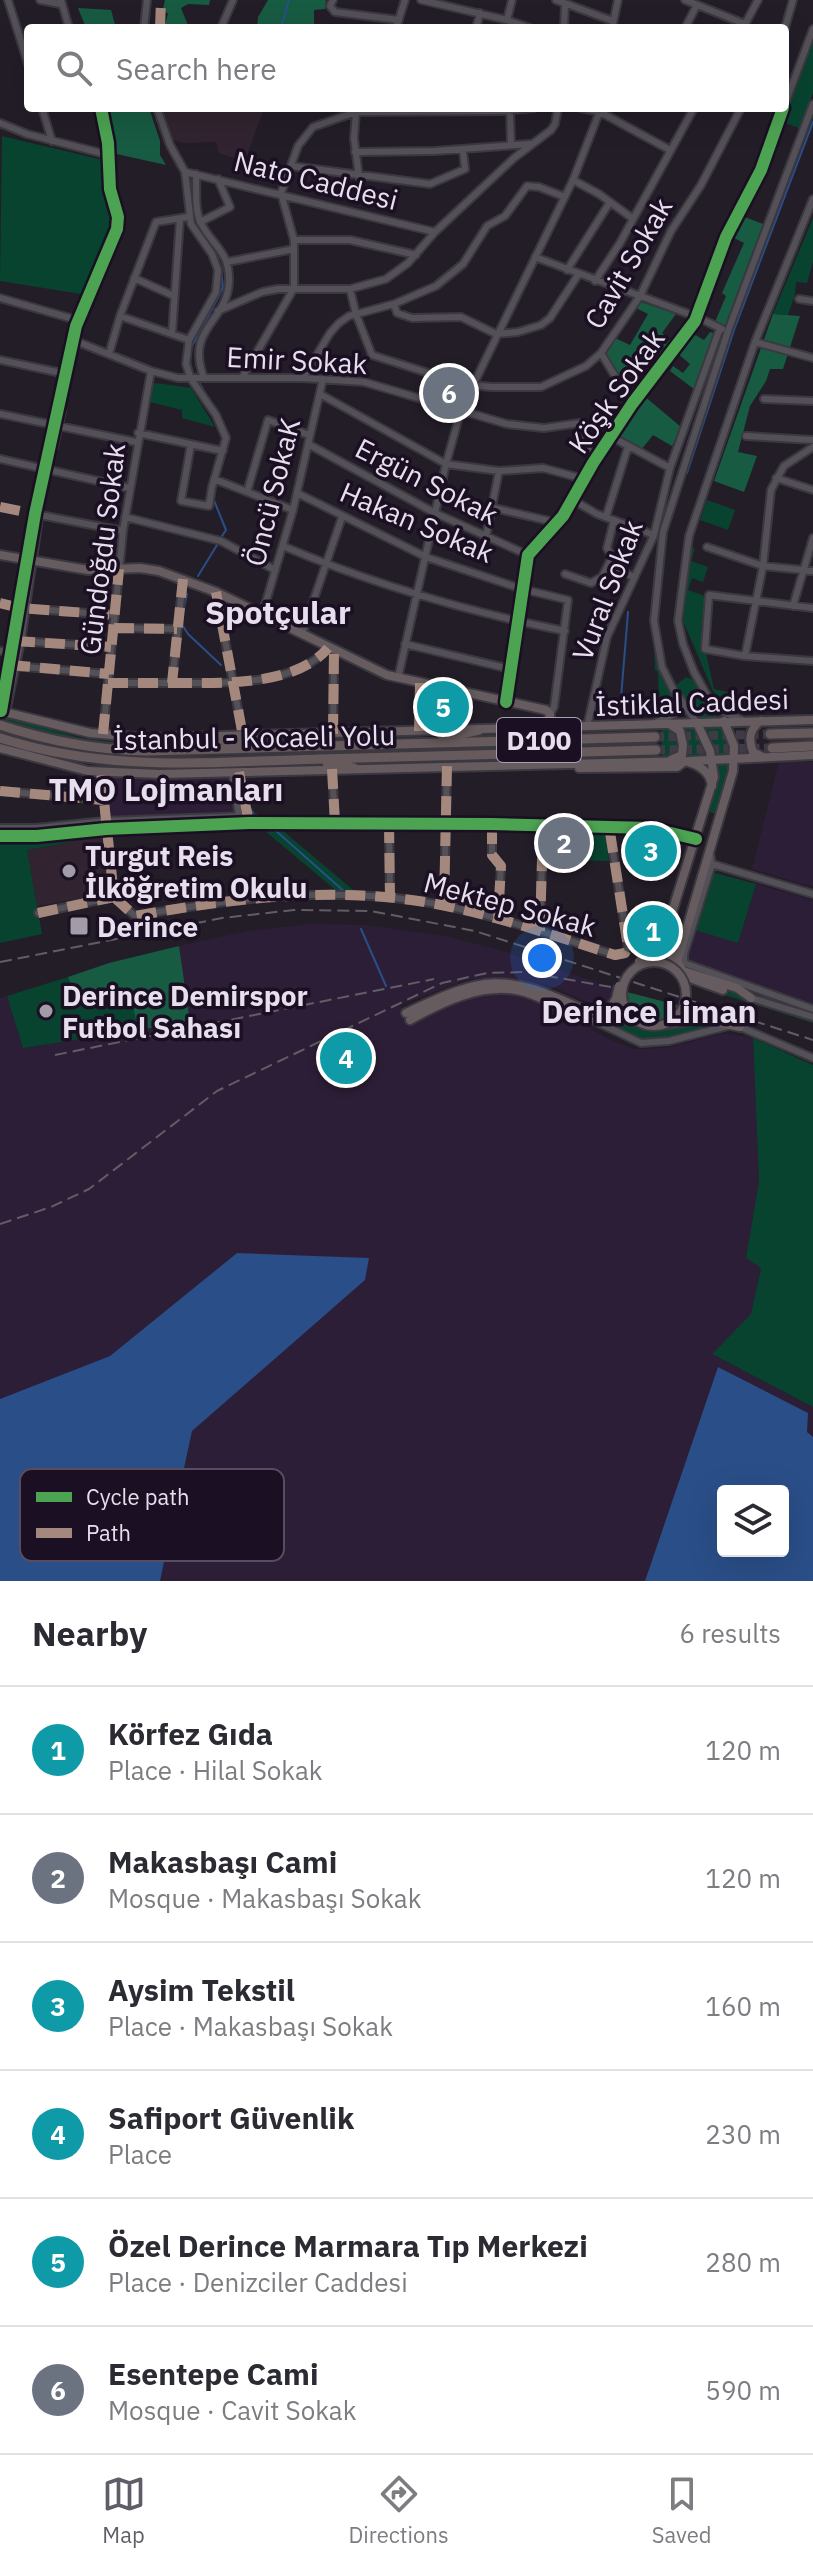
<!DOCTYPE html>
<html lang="en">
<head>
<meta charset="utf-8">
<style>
  body { margin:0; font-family:"IBM Plex Sans",sans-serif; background:#f2f2f3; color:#2b2b33 }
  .controls { position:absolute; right:24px; bottom:24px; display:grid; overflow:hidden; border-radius:8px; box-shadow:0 8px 32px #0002 }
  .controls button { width:72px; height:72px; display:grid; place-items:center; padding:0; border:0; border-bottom:2px solid #e1e1e2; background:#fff; color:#2b2b33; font:40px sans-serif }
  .you { position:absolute; left:542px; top:958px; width:28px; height:28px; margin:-20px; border:6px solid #fff; border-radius:50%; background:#1a73e8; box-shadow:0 0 0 12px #1a73e833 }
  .badge { display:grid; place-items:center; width:52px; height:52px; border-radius:50%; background:#615d68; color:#fff; font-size:26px; font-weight:700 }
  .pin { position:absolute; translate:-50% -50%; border:4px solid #fff; box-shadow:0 2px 8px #0006 }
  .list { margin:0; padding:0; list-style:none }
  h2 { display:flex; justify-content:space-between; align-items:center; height:104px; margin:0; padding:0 32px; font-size:34px }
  h2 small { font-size:26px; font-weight:400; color:#7c7c81 }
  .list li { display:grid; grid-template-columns:52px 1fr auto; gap:24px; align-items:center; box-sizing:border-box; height:128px; padding:0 32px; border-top:2px solid #e1e1e2 }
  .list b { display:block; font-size:30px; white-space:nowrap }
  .list p { margin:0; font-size:26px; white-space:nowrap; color:#7c7c81 }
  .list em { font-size:26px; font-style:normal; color:#7c7c81 }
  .icon { flex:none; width:44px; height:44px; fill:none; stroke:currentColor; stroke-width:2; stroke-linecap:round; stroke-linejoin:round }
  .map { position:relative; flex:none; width:813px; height:1581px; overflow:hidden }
  .search { position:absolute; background:#fff; box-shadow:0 8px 32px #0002; left:24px; right:24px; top:24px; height:88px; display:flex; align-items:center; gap:20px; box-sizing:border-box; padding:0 28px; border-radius:8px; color:#7c7c81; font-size:30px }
  .sheet { height:872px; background:#fff }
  nav { display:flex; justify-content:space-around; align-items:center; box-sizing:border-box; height:112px; border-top:2px solid #e1e1e2; background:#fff; font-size:22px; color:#7c7c81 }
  nav a { display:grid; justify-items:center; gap:4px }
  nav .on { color:#615d68 }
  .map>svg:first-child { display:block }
</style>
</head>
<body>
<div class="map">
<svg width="813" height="1581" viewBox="0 0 813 1581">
  <rect width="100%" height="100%" fill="#231d28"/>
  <!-- built -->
  <path fill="#2d1e37" d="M779,762H813V887L752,869Z
    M103,777L230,778L236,813L106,818Z
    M756,884L813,900V1006L687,961L695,930L738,942Z
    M310,924L364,925L445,936L503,951L617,989L614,1000L604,1009L550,986L513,980L484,978L466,980L400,1005L410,1019L476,992L519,990L611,1040L635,1049L666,1048L725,1033L753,1038L759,1181L746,1258L761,1267L751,1314L712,1354L813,1407V1437L718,1367L645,1581H160L192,1431L365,1280L237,1253L110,1356L0,1399V998L7,996L23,1048L190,1021L179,946L248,931Z"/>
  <!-- education -->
  <path fill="#312430" d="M162,108H264L246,158L239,160L219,153L216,142L185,143L171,140Z
    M103,836L111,893L37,906L27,850Z"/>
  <!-- green -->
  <path fill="#08432f" d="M813,37V93L799,128L782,122Z
    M2,136L103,160L111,201L110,228L81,294L0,281Z
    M813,218V262L807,283L796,282L795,294L788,315L773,314Z
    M156,383L191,388L215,427L182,418V410L150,402L153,385Z
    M707,500L735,510L728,530L700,520Z
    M692,548L695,549L691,561L708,567L703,582L692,578L688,590L705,596L701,632L702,651L706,653L714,689L732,693L726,706L713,691L683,621Z
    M654,647L660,668L676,700L673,712L656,720V716L659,713L658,672L655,670Z
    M686,677L693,680L718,719L699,720L676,685Z
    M0,715L80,738L153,747C99,746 51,736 0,718Z
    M712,723L727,731L731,750L727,756L714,754L704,731L707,725Z
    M697,725L709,758L681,759L677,726Z
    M661,730H672L678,737V752L672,757H662Z
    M732,760L718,814L709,812L717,780L715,761Z
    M258,825H276L358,894L339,893Z
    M583,829H607L609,861L557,860L559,855L574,852Z
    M98,833L103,836L27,850L42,934L0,943V840H37Z
    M712,872L756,884L738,943L695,930Z
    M665,936L682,941L679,968L813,1019V1023L684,982L679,974L658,963Z
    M68,977L76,998L129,988L138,1030L23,1048L7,996Z
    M617,989L623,991L625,1006L634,1018L690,1020L729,1026L669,1041L641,1043L577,1013L589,1003L607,1008Z
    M753,1038L813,1065V1407L712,1354L751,1314L761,1268L746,1258L759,1181Z"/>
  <!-- forest -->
  <path fill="#175b42" d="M165,0H210L209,5L188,4L181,8L189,28H164L168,14L163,9Z
    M268,0H326L325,9L314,10V24L322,28H257L258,17Z
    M78,8L111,10L116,28H86Z
    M103,108H149L160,141V155L166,165L112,153Z
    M742,216L763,224L725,326L715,322L726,296L722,293L744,243L732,237Z
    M641,302L676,314L662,333L673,343L661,356L650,348L623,384L604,353L615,338L630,345L648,314L636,308Z
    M773,314L800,316L783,369H770L766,381L750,406L738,452L757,456L744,492L714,481Z
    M710,332L714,333L694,389L670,371L673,366L683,373L690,364L677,353L692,333L704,340Z
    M643,395L681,427L672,446L653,435L641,450L616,433Z
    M179,946L190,1021L138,1030L129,988L76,998L68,977L109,963Z
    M623,991L743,1022L740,1027L714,1020L653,1026L640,1022L629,1012Z"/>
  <!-- water -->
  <path fill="#2a4e88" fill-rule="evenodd" d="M237,1253L369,1258L365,1280L192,1431L160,1581H0V1399L110,1356Z
    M718,1367L808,1413L807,1432L813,1437V1581H645ZM783,1491V1551H723V1491Z"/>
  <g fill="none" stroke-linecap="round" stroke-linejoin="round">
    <!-- stream -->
    <path stroke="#2a4e88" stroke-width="2" d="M281,28L289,0
      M207,242L218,259
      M191,348L219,296L223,287L221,269
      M189,358L193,374
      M200,384L230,437L219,476
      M687,473L734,330L813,122
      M213,498L226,530L222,536
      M198,576L217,545
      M182,617L187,594
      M181,623L188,634L221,665
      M620,710L628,612
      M248,805L254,814
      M275,830L346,893
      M361,929L386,986"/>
    <!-- highway-tunnel -->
    <path stroke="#403a46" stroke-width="9" stroke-dasharray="9 4.5" stroke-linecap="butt" d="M655,737L770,734
      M656,750L772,748"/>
    <!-- minor casing -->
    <g stroke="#3c3840" stroke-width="10">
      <path id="minor" d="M8,0L28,64
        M40,0L60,4
        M61,0L69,28
        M333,0L330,6L335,12L399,20
        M421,0L507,20L530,28
        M556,0L613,21
        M685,0L745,24
        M507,20L512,0
        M144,28L147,0
        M221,28L233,0
        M396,28L405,0
        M476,28L480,13
        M564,28L565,5
        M612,28L618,0
        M685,28L697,5
        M743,28L758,0
        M785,28L793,0
        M785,104L813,29
        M42,108L52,141
        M157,108L170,145L185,172L191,224L212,254L218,270L216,292L189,340L186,364L191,379L216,415L226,438L212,487L209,506L181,501L191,444
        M581,108L600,112L670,150
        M510,111L511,145
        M0,123L27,134L109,155
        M355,152L434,151L530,144
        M291,166L430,184L465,169L463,150
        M185,172L435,232
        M196,174C197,189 194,209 201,223C213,247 230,251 229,282C227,323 185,327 204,378
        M359,177L354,138L356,112L502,111L534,108
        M573,180L599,194L632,218
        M200,222L230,207L218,179
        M294,240H350L416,255
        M535,257L697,317L722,329
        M227,262L294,249
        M567,270L610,202
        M134,278L174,296
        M595,281L620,243L694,108
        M350,289L356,314L372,355L441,377L471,385L491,387H541L586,366L601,353L640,296L671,231L701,185L741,108
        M0,298L77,320
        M799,299L813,301
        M394,304L397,313L412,318L461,317L496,334L518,332L541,325L550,318L578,275
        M218,311L262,292L278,289H350L386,279L408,263L435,232L514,158L551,130L555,124L558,108
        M120,316L189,340
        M172,334L180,219
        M73,340L151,371L178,378H303L364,382L507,424L544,428L580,423L593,463
        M755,342L813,358
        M601,353L632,404
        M109,354L120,316L156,222L188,217
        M0,360L66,374
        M242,378L294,288V240L281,193L298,146L313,127L356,112L360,108
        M303,378L330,333L339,323L349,316L394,304L436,286L463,264L487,226L505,216L527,186L539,187L565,197
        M320,394L446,464L499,471L543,468L584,479
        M764,399L813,401
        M0,414L136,442
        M138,433L223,451
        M610,436L670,468
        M746,436L813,440
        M308,444L435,513L528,555
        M54,447L62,411
        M0,459L129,488
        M776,478L813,490
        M214,479L293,510
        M247,492L268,420L309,435
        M297,493L426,557L522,589L568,600L554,707L550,714
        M573,500L597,514L654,535
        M494,508L558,523
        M35,514L123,531
        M125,517L221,541L275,570
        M606,517L628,447
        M486,537L499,471
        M283,546C372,584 470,612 565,631
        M707,547L763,566L813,571
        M609,566L634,577
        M565,574L591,583L602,577L612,557L607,548L614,520
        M216,592L243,736
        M0,603L20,608L115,615
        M793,606L813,538
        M813,608L709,595L705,649L745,656L813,661
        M262,615L293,510L323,379
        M114,628L177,629
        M302,634L342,517
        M19,641L111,647
        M405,644L510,669
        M0,651L13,652
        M745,656L763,566L771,490L784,466L813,447
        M13,666L109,674
        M398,678L446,464L461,410L573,180L601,108
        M108,683H172L183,579
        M172,683C219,683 295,687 328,648
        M677,694L697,723
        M506,702L528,555L563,516L593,463L632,404L695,321L726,237L761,170L783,108
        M1,711L35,514L76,326L117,229L118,217L110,189L108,143L101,108
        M6,712L21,641L39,517
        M742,720L714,708L694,672L683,644L678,621L689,536L755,342L813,199
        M655,723L673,715L678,707V699L662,667L654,621L663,532L728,331L813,104
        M587,727L607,637L654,535L670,468L720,328
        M419,731L420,683
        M103,734L123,531L151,371
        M333,734L334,651
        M332,769L335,823
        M232,772L239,816
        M239,772L247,816
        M0,791L103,800
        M389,823L390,898
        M492,824V855L501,866L498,918
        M0,828H36L105,821L247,816L262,821
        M0,836H37L106,829L249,823L492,824L650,828L696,839
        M710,853L712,864L684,954V963L813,1009
        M712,864L813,894
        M114,897L135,916C240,897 345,884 451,907C507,919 561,938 615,955L625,953L628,947L609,826
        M444,906L447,766
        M38,913L114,897L101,772
        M540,931L543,824
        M751,998L813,1017
        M584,1016L641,1043L669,1041L728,1026
        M740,1027L813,1058"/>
    </g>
    <!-- major casing -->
    <g stroke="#3c3840" stroke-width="12">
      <path id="major" d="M0,555L88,570L140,568L159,571L216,592L387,675L546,710L550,714L549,722L541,728
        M0,711L90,733L145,738L813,720
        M724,721L734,746L733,771L677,962L683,971L737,988L751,998
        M761,721C749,729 748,739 753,752L763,757
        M669,724L680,731L683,745L682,755L671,760
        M0,748L88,771L160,774L689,761L813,755
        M579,768L677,767L685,761C699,765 710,771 712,786
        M653,962L663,956L665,935L714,777L710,751L697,723
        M674,969L671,958L680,944
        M679,974L723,990
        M609,1010L620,1007L623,999
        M406,1013C484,976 503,972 582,1009
        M410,1020C442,1002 483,982 521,991C541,996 559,1008 579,1013C599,1019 620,1017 640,1022
        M660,1025L703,1019L740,1027"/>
    </g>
    <!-- highway casing -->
    <g stroke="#3c3840" stroke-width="13">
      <path id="highway" d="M0,725C48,741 95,750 146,751L655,737
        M770,734L813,733
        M203,737L239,743
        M0,738C110,773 208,762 320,759C432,756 544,753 656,750
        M443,738L479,730
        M772,748L813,746
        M327,763L354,768"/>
    </g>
    <!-- minor -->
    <use href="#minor" stroke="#545058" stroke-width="6"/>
    <!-- major -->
    <use href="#major" stroke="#665c60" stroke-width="8"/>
    <!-- highway -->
    <use href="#highway" stroke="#675a5c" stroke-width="9"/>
    <!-- rail -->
    <path stroke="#625d65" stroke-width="2" stroke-dasharray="12 6" stroke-linecap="butt" d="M0,962L222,918L294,910L371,911L475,931L813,1040
      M55,1055L434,979
      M0,1224L51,1207L89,1189L217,1091L442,983L487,973L525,972L628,990"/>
    <!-- major-bridge casing -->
    <g stroke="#3c3840" stroke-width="12" stroke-linecap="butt">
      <path id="major-bridge" d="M639,961L656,953L665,935
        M622 994a32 32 0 1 1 64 0a32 32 0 1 1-64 0Z
        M582,1009L596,1012L609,1010L616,999L619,986"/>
    </g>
    <!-- major-bridge -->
    <use href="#major-bridge" stroke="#665c60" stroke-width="8"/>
    <!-- quiet -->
    <path stroke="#a5887d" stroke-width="10" stroke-dasharray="20 10" stroke-linecap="butt" d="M160,28L161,0
      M0,507L35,514
      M216,592L243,736
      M0,603L20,608L115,615
      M114,628L177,629
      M15,641L111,647
      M10,665L109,674
      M108,683H172L183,579
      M172,683C219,683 295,687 328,648
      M419,731L420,683
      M103,734L119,569
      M333,734L334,651
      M332,769L335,823
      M239,772L249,823
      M0,791L103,800
      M389,823L390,898
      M492,824V855L501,866L498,918
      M114,897L135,916C240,897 345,884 451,907C507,919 561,938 615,955L625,953L628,947L609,826
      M444,906L447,766
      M38,913L114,897L101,772
      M540,931L543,824"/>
    <!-- cycleway casing -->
    <g stroke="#1b0f23" stroke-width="17">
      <path id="cycleway" d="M506,702L528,555L563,516L593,463L632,404L695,321L726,237L761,170L783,108
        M1,711L35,514L76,326L117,229L118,217L110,189L108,143L101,108
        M0,836H37L106,829L249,823L492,824L650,828L696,839"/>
    </g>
    <!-- cycleway -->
    <use href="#cycleway" stroke="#4ca352" stroke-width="12"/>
  </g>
  <!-- markers -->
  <g fill="#a29ba8" stroke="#1b0f23" stroke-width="3">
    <circle cx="69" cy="871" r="8"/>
    <rect x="69" y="916" width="20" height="20" rx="4"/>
    <circle cx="46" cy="1011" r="8"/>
  </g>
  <g text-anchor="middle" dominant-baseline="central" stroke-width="7" stroke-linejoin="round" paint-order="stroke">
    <!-- shield labels -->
    <rect fill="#1b0f23" stroke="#aaa1b0" stroke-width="2" x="497" y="718" width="84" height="44" rx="6"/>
    <g font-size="26" font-weight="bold" fill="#e7dfed">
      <text x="539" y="740">D100</text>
    </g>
    <!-- street labels -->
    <g font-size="28" fill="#e7dfed" stroke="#1b0f23">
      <text transform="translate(316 180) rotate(14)">Nato Caddesi</text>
      <text transform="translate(628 263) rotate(-60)">Cavit Sokak</text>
      <text transform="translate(297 360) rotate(3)">Emir Sokak</text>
      <text transform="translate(616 391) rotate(-55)">Köşk Sokak</text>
      <text transform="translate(427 481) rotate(27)">Ergün Sokak</text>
      <text transform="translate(272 492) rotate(-76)">Öncü SokaK</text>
      <text transform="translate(417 522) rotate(23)">Hakan Sokak</text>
      <text transform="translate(102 549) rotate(-83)">Gündoğdu Sokak</text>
      <text transform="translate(607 590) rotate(-69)">Vural Sokak</text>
      <text transform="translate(692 702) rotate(-2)">İstiklal Caddesi</text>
      <text transform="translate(254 737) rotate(-1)">İstanbul - Kocaeli Yolu</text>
      <text transform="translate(510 904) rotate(15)">Mektep Sokak</text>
    </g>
    <!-- poi labels -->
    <g font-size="28" font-weight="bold" fill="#e7dfed" stroke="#1b0f23" text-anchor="start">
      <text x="85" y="855">Turgut Reis<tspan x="85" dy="32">İlköğretim Okulu</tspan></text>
      <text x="97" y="926">Derince</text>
      <text x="62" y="995">Derince Demirspor<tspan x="62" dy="32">Futbol Sahası</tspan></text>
    </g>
    <!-- quarter labels -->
    <g font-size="32" font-weight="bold" fill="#e7dfed" stroke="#1b0f23">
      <text x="278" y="612">Spotçular</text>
      <text x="166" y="789">TMO Lojmanları</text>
      <text x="649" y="1011">Derince Liman</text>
    </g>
  </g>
  <!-- legend -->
  <rect x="20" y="1469" width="264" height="92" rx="12" fill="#1b0f23" stroke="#584d60" stroke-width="2"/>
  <rect x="36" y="1492" width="36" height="10" fill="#4ca352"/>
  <rect x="36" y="1528" width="36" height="10" fill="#a5887d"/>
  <g font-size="22" fill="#e7dfed">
    <text x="86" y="1505">Cycle path</text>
    <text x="86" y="1541">Path</text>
  </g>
</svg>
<div class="controls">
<button><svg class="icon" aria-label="layers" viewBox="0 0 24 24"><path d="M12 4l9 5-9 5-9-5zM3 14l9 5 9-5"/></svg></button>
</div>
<div class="you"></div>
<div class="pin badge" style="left:653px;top:931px;background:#0f9aa8">1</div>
<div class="pin badge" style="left:564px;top:843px;background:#6b7280">2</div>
<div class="pin badge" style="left:651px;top:851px;background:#0f9aa8">3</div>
<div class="pin badge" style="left:346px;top:1058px;background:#0f9aa8">4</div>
<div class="pin badge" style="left:443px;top:707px;background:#0f9aa8">5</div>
<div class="pin badge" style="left:449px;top:393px;background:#6b7280">6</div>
<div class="search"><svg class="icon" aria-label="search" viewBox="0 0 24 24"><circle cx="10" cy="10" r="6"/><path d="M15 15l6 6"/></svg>Search here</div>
</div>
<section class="sheet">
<h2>Nearby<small>6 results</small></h2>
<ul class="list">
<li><span class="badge" style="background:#0f9aa8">1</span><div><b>Körfez Gıda</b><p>Place · Hilal Sokak</p></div><em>120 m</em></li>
<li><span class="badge" style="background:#6b7280">2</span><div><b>Makasbaşı Cami</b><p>Mosque · Makasbaşı Sokak</p></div><em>120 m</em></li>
<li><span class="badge" style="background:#0f9aa8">3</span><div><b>Aysim Tekstil</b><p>Place · Makasbaşı Sokak</p></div><em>160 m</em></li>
<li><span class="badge" style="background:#0f9aa8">4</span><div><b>Safiport Güvenlik</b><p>Place</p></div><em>230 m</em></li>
<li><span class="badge" style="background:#0f9aa8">5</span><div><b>Özel Derince Marmara Tıp Merkezi</b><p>Place · Denizciler Caddesi</p></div><em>280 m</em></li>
<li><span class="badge" style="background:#6b7280">6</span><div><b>Esentepe Cami</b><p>Mosque · Cavit Sokak</p></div><em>590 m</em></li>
</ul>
</section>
<nav>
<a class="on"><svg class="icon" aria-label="map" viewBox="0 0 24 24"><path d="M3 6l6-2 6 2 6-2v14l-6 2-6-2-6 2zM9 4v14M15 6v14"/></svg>Map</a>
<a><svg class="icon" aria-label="directions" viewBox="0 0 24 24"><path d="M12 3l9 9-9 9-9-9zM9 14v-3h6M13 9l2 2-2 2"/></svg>Directions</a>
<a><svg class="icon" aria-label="saved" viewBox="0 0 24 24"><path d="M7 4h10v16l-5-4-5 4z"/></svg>Saved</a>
</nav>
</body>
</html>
